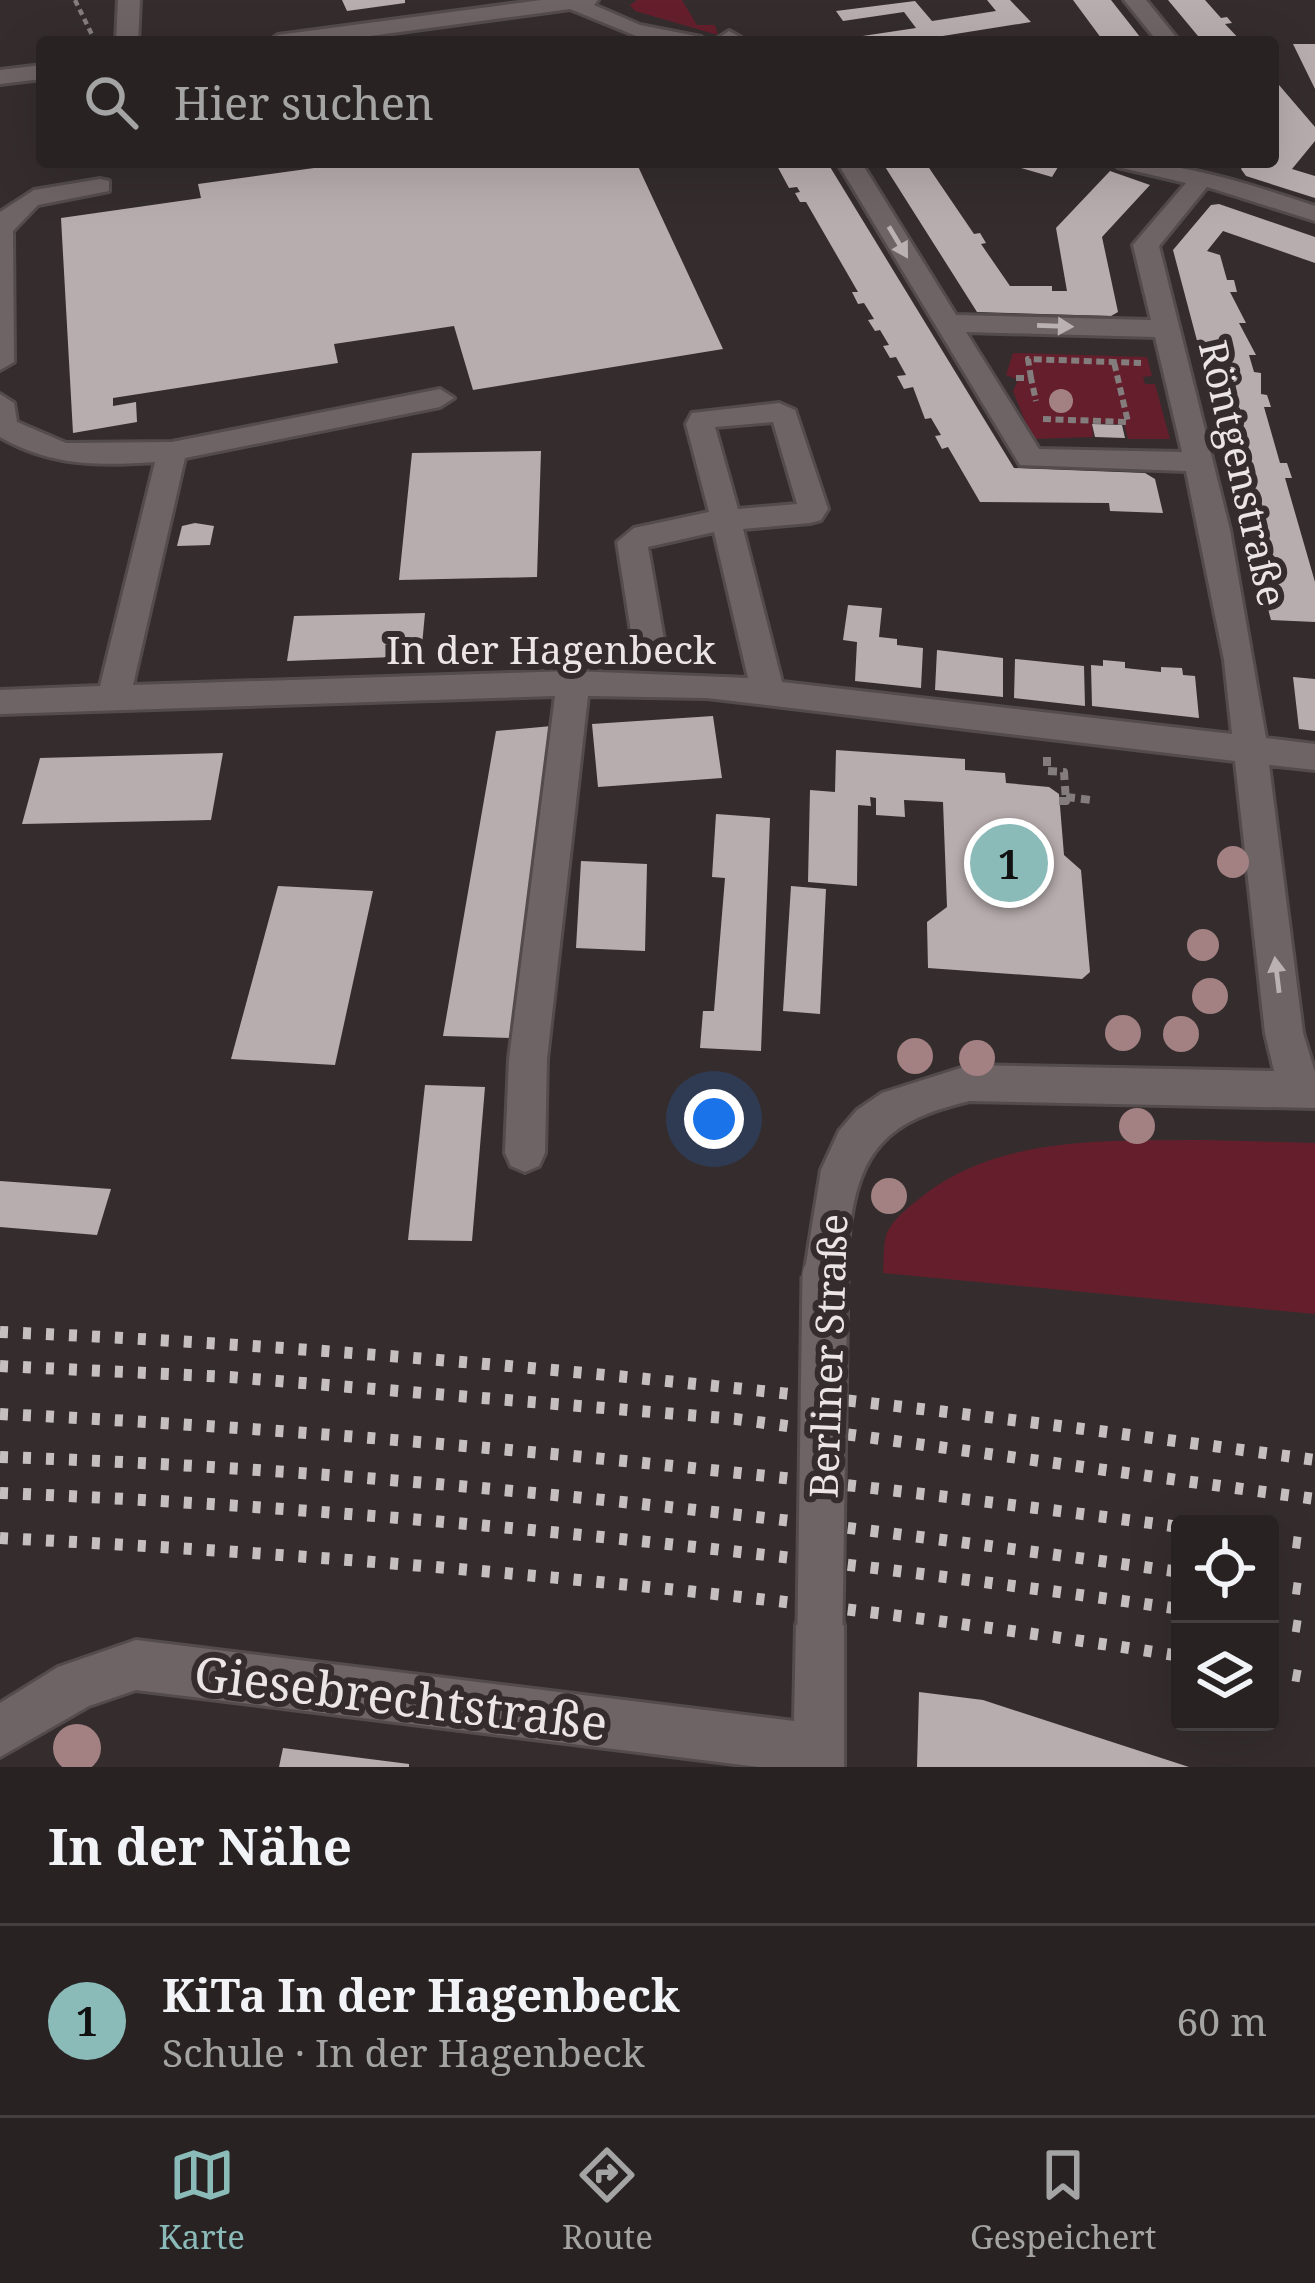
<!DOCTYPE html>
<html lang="de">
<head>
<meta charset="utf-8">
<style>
  body { margin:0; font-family:"Noto Serif",serif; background:#342f2f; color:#f1f3f6 }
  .controls { position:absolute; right:36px; bottom:36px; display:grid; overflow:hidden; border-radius:12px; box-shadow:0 12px 48px #0002 }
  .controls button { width:108px; height:108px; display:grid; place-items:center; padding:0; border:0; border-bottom:3px solid #443f40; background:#282222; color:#f1f3f6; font:60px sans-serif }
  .you { position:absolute; left:714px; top:1119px; width:42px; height:42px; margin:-30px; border:9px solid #fff; border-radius:50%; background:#1a73e8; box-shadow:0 0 0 18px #1a73e833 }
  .badge { display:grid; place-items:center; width:78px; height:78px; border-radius:50%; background:#8bbbb9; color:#111; font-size:39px; font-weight:700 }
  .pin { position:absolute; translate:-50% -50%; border:6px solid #fff; box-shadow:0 3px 12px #0006 }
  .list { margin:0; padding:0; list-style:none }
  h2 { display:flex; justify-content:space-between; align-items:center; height:156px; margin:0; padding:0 48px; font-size:51px }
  h2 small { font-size:39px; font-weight:400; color:#a5a4a5 }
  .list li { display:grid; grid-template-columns:78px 1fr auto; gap:36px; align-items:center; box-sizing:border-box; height:192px; padding:0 48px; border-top:3px solid #443f40 }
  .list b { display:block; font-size:45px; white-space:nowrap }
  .list p { margin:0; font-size:39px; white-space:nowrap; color:#a5a4a5 }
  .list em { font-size:39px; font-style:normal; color:#a5a4a5 }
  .icon { flex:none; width:66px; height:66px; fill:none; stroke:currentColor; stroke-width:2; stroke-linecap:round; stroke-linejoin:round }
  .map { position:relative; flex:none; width:1315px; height:1767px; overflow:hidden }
  .search { position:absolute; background:#282222; box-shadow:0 12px 48px #0002; left:36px; right:36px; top:36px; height:132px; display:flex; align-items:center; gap:30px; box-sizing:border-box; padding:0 42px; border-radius:12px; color:#a5a4a5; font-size:45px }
  .sheet { height:348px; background:#282222 }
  nav { display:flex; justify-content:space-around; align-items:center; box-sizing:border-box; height:168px; border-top:3px solid #443f40; background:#282222; font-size:33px; color:#a5a4a5 }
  nav a { display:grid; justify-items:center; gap:6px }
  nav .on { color:#8bbbb9 }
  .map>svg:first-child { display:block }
</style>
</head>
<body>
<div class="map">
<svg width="1315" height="1767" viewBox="0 0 1315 1767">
  <rect width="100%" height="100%" fill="#352d2d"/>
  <!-- green -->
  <path fill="#651f2c" d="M637,0H682L697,25H715L718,35L635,11L630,5Z
    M1013,353L1147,357L1152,376L1143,377L1145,384H1155L1170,439H1128L1124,424L1092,423L1093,437L1032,439L1013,391L1018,380L1006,375Z
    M1202,1140L1315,1143V1314L883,1273C884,1262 883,1247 886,1236C891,1220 911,1205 924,1195C1001,1135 1109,1141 1202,1140Z"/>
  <!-- building -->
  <path fill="#b8adae" d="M342,0H405V3L347,11Z
    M987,0H1010L1031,22L905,42H859L856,37L916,28L904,12L843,21L836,11L915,1L932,21L996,11Z
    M1073,0H1111L1144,42H1104Z
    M1168,0H1205L1221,18L1227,17L1232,23L1225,24L1242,42H1203Z
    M1293,44H1315V89Z
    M1273,78L1315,127V141L1292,169L1315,176V198L1246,176L1241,169L1247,162H1273Z
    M358,162H636L723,349L473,390L454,326L334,344L338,363L113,398V406L136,402L137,422L73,433L61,218L201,198L198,184Z
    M775,162H827L1014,468L1145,473L1155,479L1163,513L1110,511L1109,503L980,502L948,447L942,449L935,436L941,435L931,418L925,419L913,387L904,389L897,376L906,375L896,357L890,358L883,346L889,345L880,330L875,331L868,320L874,319L864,303L858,304L852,292H858L806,202H800L795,193L800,192L797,187L789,188Z
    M882,162H925L974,234L980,233L986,243L981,244L1010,286H1052V291H1067L1056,228L1110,171L1150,185L1102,237L1118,312L1111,316L977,312Z
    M1001,162H1061L1052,177Z
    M1219,204L1315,237V263L1223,231L1207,251L1220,255L1227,280H1234L1237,292H1230L1246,323H1239L1256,355H1249L1254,372L1261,373V394L1267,395L1271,407H1264L1280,463H1287L1292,478H1285L1315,582V622L1271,620L1173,250L1211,205Z
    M1092,424L1122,425L1125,438L1095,437Z
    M541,451L537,577L399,580L412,453Z
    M195,523L214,526L210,545L177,546L182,526Z
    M848,605L882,608L879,637L897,639V645L923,648L921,688L855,681L857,642L843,640Z
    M425,613L421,656L287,661L294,616Z
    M937,650L1003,658V697L935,690Z
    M1015,659L1084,666L1085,706L1014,698Z
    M1103,660L1125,662V668L1161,672V667L1182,668L1183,675L1195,676L1199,718L1092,706L1091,665L1103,666Z
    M1293,677L1315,679V731L1299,729Z
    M713,716L722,778L598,787L592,724Z
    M552,726L510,1038L443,1036L496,731Z
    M836,750L965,759V770L1005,773L1006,783L1049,787L1059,794L1064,855L1081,870L1090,972L1082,979L928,968L927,922L947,907L943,802L904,800L905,817L876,815V798L870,797L871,806L858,805L857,886L808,882L810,790L835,792Z
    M223,753L211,820L22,824L40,758Z
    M716,814L770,818L761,1051L700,1048L703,1011H714L725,878L712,877Z
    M581,861L647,864L645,951L576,948Z
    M278,886L373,891L335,1065L231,1059Z
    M791,886L826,889L820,1014L783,1011Z
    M425,1085L485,1087L472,1241L408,1240Z
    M0,1181L111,1189L97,1235L0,1227Z
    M919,1692L983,1700L1189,1767H917Z
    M283,1748L409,1764V1767H279Z"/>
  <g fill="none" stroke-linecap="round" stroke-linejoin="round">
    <!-- minor casing -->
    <g stroke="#534b4c" stroke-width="6">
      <path id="minor" d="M118,0H140L138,42H116Z
        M541,0H598L594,5L640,25L701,37L704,42L646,40L570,9L326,42H267L278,35Z
        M1124,0H1146L1180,42H1158Z
        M729,31L740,37L736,42H712Z
        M42,65V79L0,84V70Z
        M837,162H861L956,315L1151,320L1133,245L1186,183L1118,167L1114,162C1185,162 1249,184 1315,206V221L1207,187L1159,246L1230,530L1266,738L1315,744V770L1269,765L1303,1033L1315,1072V1108L970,1101C888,1120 858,1149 849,1235C847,1255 848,1272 840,1291L825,1297L810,1291L804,1276L821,1170L839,1131L857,1110L882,1093L970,1065L1274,1071L1265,1033L1235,761L707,698L588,696L547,1059L545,1153L539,1166L525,1172L511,1166L505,1153L509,1059L555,696L0,714V690L100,686L155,462C99,466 50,466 0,437V394L14,403L17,422L66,443L172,442L440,389L454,398L440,407L185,458L133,685L573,671L748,678L714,532L648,547L666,651L661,659H639L634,651L617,542L634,528L709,512L686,424L692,413L779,403L795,410L828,509L821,520L810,523L743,529L782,682L1232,734L1224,660L1186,471L1020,465ZM966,332L1155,337L1182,452L1039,449ZM773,422L797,504L738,509L715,427Z
        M100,179L109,181V191L38,205L13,231L14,362L0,370V212L34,190Z
        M820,1601L837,1608L844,1625V1767H759L136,1690L89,1706L0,1757V1703L58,1667L136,1640L794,1721L796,1625L803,1608Z"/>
    </g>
    <!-- path-far2 -->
    <path stroke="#847d7e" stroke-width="4.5" stroke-dasharray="6 4.5" stroke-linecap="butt" d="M75,0L95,41"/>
    <!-- path-far1 -->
    <path stroke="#847d7e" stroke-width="6" stroke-dasharray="8 4.5" stroke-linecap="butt" d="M1016,378H1031L1036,401
      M1031,378L1028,359L1141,363
      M1043,419L1128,422L1114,362"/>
    <!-- path -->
    <path stroke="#847d7e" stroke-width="8" stroke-dasharray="9 6" stroke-linecap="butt" d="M1047,757V771L1064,772L1066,801H1059
      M1066,797L1091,800"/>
    <!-- minor -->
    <use href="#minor" fill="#6f6465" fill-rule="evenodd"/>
    <!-- rail -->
    <path stroke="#c5bfbf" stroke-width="12" stroke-dasharray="8 15" stroke-linecap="butt" d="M0,1332C441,1351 878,1399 1315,1460
      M0,1366L230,1377L736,1419L1315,1499
      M0,1414C395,1433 788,1474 1180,1527
      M0,1457C396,1470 788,1517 1180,1572
      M0,1493C396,1509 788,1553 1180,1609
      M0,1538C396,1558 788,1594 1180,1656
      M1270,1539L1315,1545
      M1270,1585L1315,1591
      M1270,1622L1315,1629
      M1270,1671L1315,1679"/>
    <!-- minor-bridge casing -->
    <g stroke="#534b4c" stroke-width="51" stroke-linecap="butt">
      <path id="minor-bridge" d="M820,1625L825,1276"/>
    </g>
    <!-- minor-bridge -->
    <use href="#minor-bridge" stroke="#6f6465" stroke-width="45"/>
  </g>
  <!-- trees -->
  <g fill="#a38183">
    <circle cx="1061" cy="401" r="12"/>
    <circle cx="1233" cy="862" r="16"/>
    <circle cx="1203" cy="945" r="16"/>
    <circle cx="1210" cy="996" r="18"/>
    <circle cx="1123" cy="1033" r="18"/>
    <circle cx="1181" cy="1034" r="18"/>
    <circle cx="915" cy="1056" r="18"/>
    <circle cx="977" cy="1058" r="18"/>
    <circle cx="1137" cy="1126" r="18"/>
    <circle cx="889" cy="1196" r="18"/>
    <circle cx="77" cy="1748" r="24"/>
  </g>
  <!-- one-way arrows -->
  <defs><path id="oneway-solid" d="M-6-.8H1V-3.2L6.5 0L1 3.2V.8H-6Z" transform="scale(3)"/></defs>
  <g fill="#b9b1b2">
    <use href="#oneway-solid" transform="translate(898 242) rotate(59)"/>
    <use href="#oneway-solid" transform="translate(1055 326) rotate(2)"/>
    <use href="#oneway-solid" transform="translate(1277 975) rotate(-97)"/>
  </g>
  <g text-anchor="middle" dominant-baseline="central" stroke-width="12" stroke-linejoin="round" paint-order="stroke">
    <!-- street labels -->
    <g font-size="39" fill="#ebe5e6" stroke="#352d2d">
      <text transform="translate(1244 473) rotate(77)">Röntgenstraße</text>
      <text x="551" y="648">In der Hagenbeck</text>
      <text transform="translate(827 1356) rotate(-88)">Berliner Straße</text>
    </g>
    <!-- near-street labels -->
    <g font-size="48" fill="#ebe5e6" stroke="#352d2d">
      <text transform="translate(401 1697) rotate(7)">Giesebrechtstraße</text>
    </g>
  </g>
</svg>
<div class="controls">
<button><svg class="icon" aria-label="locate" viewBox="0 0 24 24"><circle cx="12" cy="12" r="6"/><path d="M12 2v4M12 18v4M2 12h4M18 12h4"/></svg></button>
<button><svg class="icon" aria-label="layers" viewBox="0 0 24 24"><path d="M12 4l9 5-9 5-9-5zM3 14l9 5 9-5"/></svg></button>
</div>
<div class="you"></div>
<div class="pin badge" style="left:1009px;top:863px">1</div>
<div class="search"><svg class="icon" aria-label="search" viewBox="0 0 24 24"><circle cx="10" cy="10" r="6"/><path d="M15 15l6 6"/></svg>Hier suchen</div>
</div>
<section class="sheet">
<h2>In der Nähe<small></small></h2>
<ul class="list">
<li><span class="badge">1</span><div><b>KiTa In der Hagenbeck</b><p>Schule · In der Hagenbeck</p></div><em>60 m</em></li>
</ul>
</section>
<nav>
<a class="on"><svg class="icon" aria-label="map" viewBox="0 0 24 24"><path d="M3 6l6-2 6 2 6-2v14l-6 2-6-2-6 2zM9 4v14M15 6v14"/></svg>Karte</a>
<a><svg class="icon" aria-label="directions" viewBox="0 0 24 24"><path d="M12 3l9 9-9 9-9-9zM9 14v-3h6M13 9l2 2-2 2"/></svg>Route</a>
<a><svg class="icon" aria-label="saved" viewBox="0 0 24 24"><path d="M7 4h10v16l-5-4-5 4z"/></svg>Gespeichert</a>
</nav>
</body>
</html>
